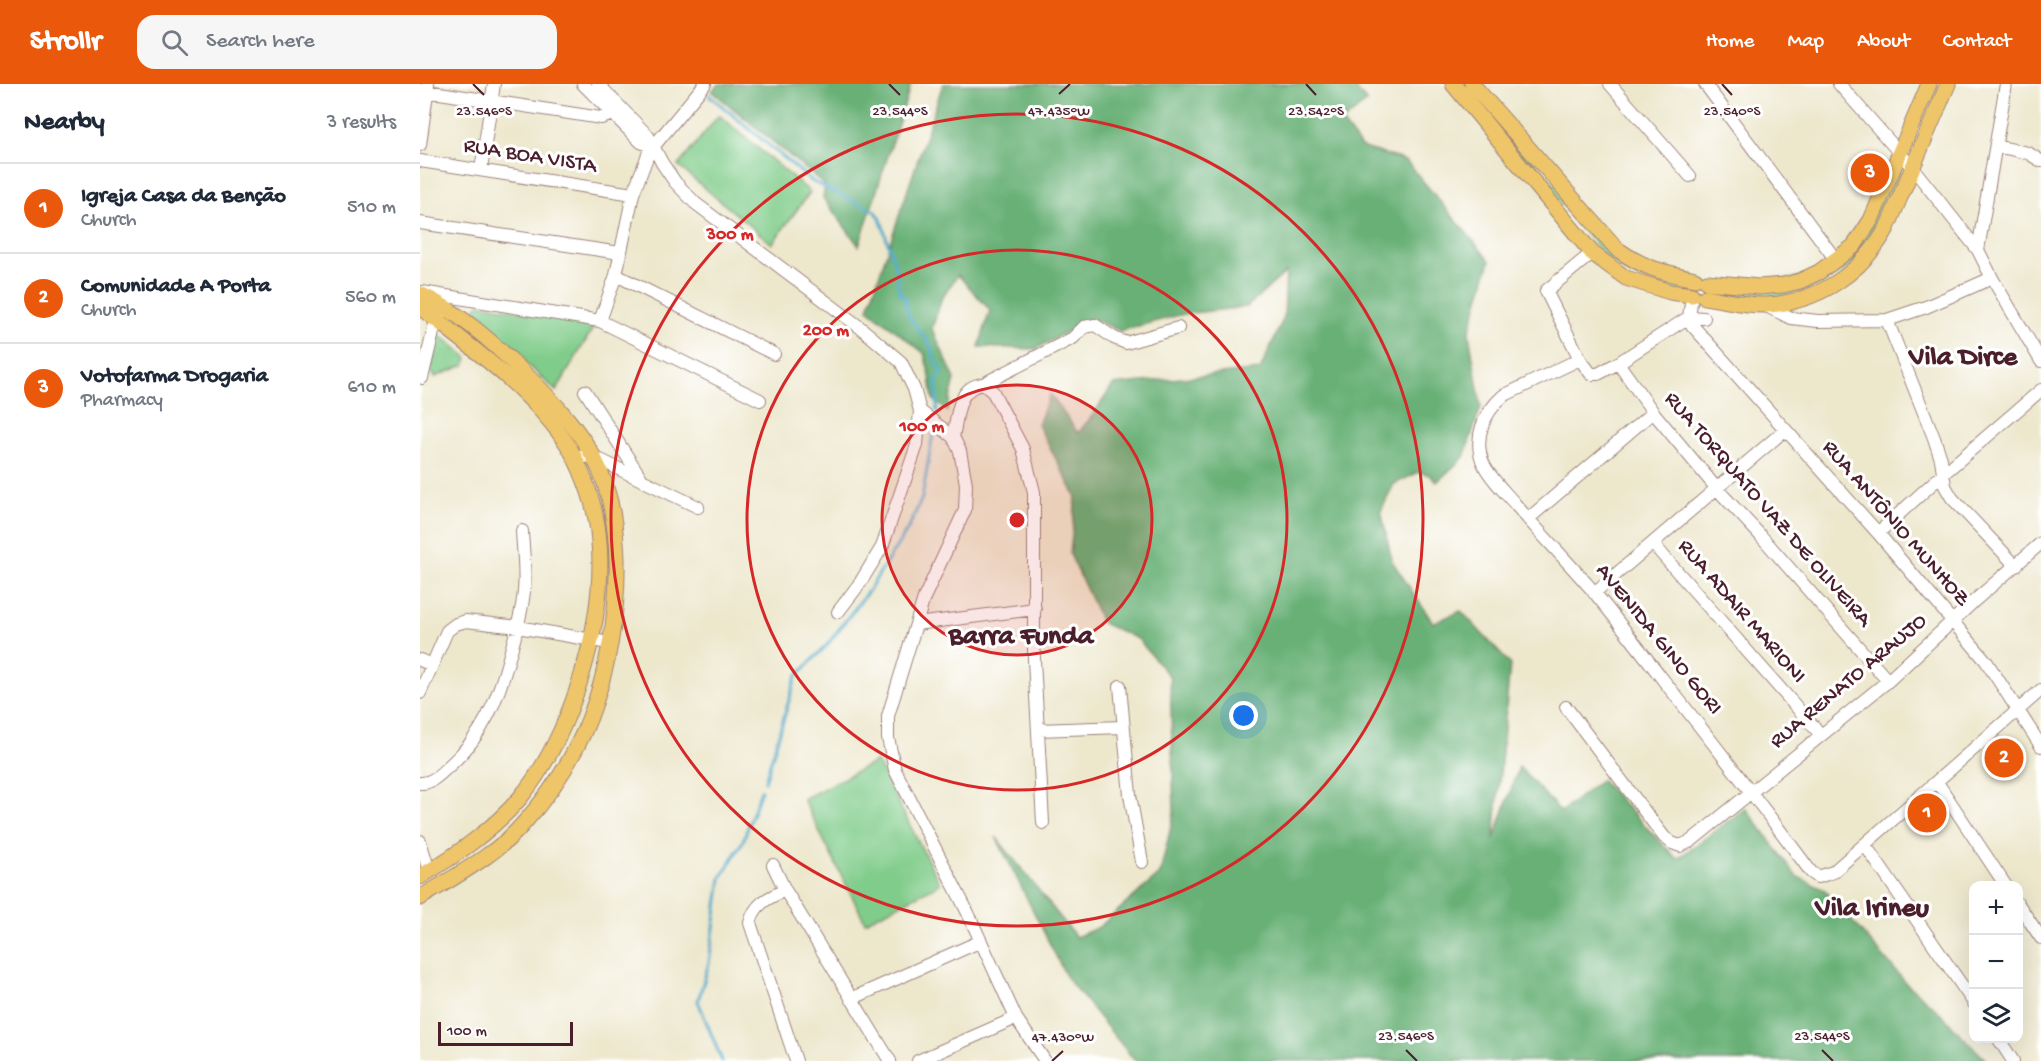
<!DOCTYPE html>
<html lang="en">
<head>
<meta charset="utf-8">
<style>
  body { margin:0; font-family:"Gochi Hand",sans-serif; background:#f6f6f7; color:#1f2937 }
  .controls { position:absolute; right:18px; bottom:18px; display:grid; overflow:hidden; border-radius:12px; box-shadow:0 6px 24px #0002 }
  .controls button { width:54px; height:54px; display:grid; place-items:center; padding:0; border:0; border-bottom:2px solid #e0e1e3; background:#fff; color:#1f2937; font:30px sans-serif }
  .scale { position:absolute; left:18px; bottom:15px; width:135px; box-sizing:border-box; padding-left:6px; border:3px solid #4a1f2b; border-top:0; font-size:16px; line-height:21px; white-space:nowrap; color:#4a1f2b; -webkit-text-stroke:4px #fff; paint-order:stroke }
  .you { position:absolute; left:824px; top:632px; width:21px; height:21px; margin:-15px; border:4px solid #fff; border-radius:50%; background:#1a73e8; box-shadow:0 0 0 9px #1a73e833 }
  .badge { display:grid; place-items:center; width:39px; height:39px; border-radius:50%; background:#ea580c; color:#fff; font-size:20px; font-weight:700 }
  .pin { position:absolute; translate:-50% -50%; border:3px solid #fff; box-shadow:0 2px 6px #0006 }
  .list { margin:0; padding:0; list-style:none }
  h2 { display:flex; justify-content:space-between; align-items:center; height:78px; margin:0; padding:0 24px; font-size:26px }
  h2 small { font-size:20px; font-weight:400; color:#747a83 }
  .list li { display:grid; grid-template-columns:39px 1fr auto; gap:18px; align-items:center; box-sizing:border-box; height:90px; padding:0 24px; border-top:2px solid #e0e1e3 }
  .list b { display:block; font-size:22px; white-space:nowrap }
  .list p { margin:0; font-size:20px; white-space:nowrap; color:#747a83 }
  .list em { font-size:20px; font-style:normal; color:#747a83 }
  .icon { flex:none; width:33px; height:33px; fill:none; stroke:currentColor; stroke-width:2; stroke-linecap:round; stroke-linejoin:round }
  .map { position:relative; flex:none; width:1621px; height:977px; overflow:hidden }
  header { display:flex; align-items:center; gap:36px; box-sizing:border-box; height:84px; padding:0 30px; background:#ea580c; color:#fff }
  header strong { font-size:28px }
  nav { display:flex; gap:33px; margin-inline-start:auto; font-size:21px }
  .search { width:420px; height:54px; background:#f6f6f7; display:flex; align-items:center; gap:15px; box-sizing:border-box; padding:0 21px; border-radius:18px; color:#747a83; font-size:22px }
  main { display:flex }
  aside { flex:1; background:#fff }
  .map>svg:first-child { display:block }
</style>
</head>
<body>
<header>
<strong>Strollr</strong>
<div class="search"><svg class="icon" aria-label="search" viewBox="0 0 24 24"><circle cx="10" cy="10" r="6"/><path d="M15 15l6 6"/></svg>Search here</div>
<nav><a>Home</a><a>Map</a><a>About</a><a>Contact</a></nav>
</header>
<main>
<aside>
<h2>Nearby<small>3 results</small></h2>
<ul class="list">
<li><span class="badge">1</span><div><b>Igreja Casa da Benção</b><p>Church</p></div><em>510 m</em></li>
<li><span class="badge">2</span><div><b>Comunidade A Porta</b><p>Church</p></div><em>560 m</em></li>
<li><span class="badge">3</span><div><b>Votofarma Drogaria</b><p>Pharmacy</p></div><em>610 m</em></li>
</ul>
</aside>
<div class="map">
<svg width="1621" height="977" viewBox="0 0 1621 977">
  <rect width="100%" height="100%" fill="#fff"/>
  <filter id="ink" filterUnits="userSpaceOnUse"><feTurbulence type="fractalNoise" baseFrequency=".0167" numOctaves="2"/><feDisplacementMap in="SourceGraphic" scale="12" xChannelSelector="R" yChannelSelector="G"/><feConvolveMatrix kernelMatrix="1 2 1 2 8 2 1 2 1" color-interpolation-filters="sRGB"/></filter>
  <filter id="wash" filterUnits="userSpaceOnUse"><feTurbulence type="fractalNoise" baseFrequency=".008" numOctaves="4" result="noise"/><feDisplacementMap in="SourceGraphic" scale="24" xChannelSelector="R" yChannelSelector="G"/><feGaussianBlur stdDeviation="1.35" result="paint"/><feColorMatrix in="noise" values="0 0 0 0 0 0 0 0 0 0 0 0 0 0 0 0 0 1.4 0 .05"/><feComposite in="paint" operator="in"/></filter>
  <g filter="url(#wash)">
    <rect width="100%" height="100%" fill="#ede7cc"/>
    <!-- green -->
    <path fill="#80cc8a" stroke="#65765a" stroke-width="1.5" d="M299,31L390,108L352,160L258,82Z
      M1088,50L1136,102L1159,133L1190,166L1262,198L1261,207L1208,189L1185,172L1085,52Z
      M1479,87L1482,90C1474,114 1465,140 1450,161C1428,191 1383,213 1347,214C1332,215 1316,212 1301,210L1298,207L1409,188Z
      M59,220L176,239L136,307L62,239L65,235L55,225Z
      M19,252H21L47,273L45,281L15,293L11,288L16,256Z
      M457,677L520,800L445,838L383,715Z"/>
    <!-- forest -->
    <path fill="#68b076" stroke="#596850" stroke-width="1.5" d="M299,0H491L439,162L403,114L405,101L292,7Z
      M523,0H932L947,18L922,38L941,63L986,77L1070,177L1049,249L1061,323L1044,373L1017,398L1010,391L999,388L974,400L961,427L972,477L1013,539L1041,527L1090,580L1074,755L1099,683L1141,728L1181,696L1257,775L1326,724L1376,792L1405,806L1487,900L1513,922L1567,977H715L647,894L576,753L656,853L679,843L740,790L754,729L750,593L718,555L682,539L650,470L656,413L618,341L630,310L658,349L673,331L693,301L840,286L864,233L866,188L827,223L763,230L700,247L671,234L616,265L559,263L570,226L538,191L522,213L512,245L535,295L527,327L513,315L510,292L504,269L448,225Z"/>
    <g fill="none" stroke-linecap="round" stroke-linejoin="round">
      <!-- stream -->
      <path stroke="#4da9cb" stroke-width="3" d="M289,11L393,98L453,126L460,133L477,188L479,207L486,216C483,234 502,246 510,261C513,266 514,273 515,279L520,282L521,291L516,295L517,327
        M345,697L376,593L407,561L449,506L489,443L502,414L514,344
        M302,977L278,917L289,879L301,794L323,757L341,706"/>
    </g>
  </g>
  <g filter="url(#ink)">
    <g fill="none" stroke-linecap="round" stroke-linejoin="round">
      <!-- minor casing -->
      <g stroke="#9c837c" stroke-width="14">
        <path id="minor" d="M163,0L221,58L233,63
          M178,0L228,52L242,79L255,98L275,119L441,244L481,278L494,305L500,327L533,353L540,367L546,400L545,426L504,514L468,632V654L475,686L547,827L596,934L625,977
          M1190,0L1270,92
          M1285,0L1416,176
          M1419,0L1492,83L1558,166L1572,194L1621,277
          M0,6L181,34L193,30L201,24
          M0,61L8,1
          M1576,62L1608,69L1621,77
          M0,77L213,110
          M61,86L74,0
          M0,139L200,169
          M1558,166L1586,0
          M1172,169L1126,207L1160,275L1171,290H1178L1198,279L1269,233L1284,234
          M196,191L354,270
          M2,208L180,237L340,316
          M1272,211L1269,233L1271,240L1458,449L1566,577L1621,662
          M1344,221L1371,234L1398,237L1467,236L1506,223L1572,194
          M1467,236L1514,354L1521,375L1525,402L1532,414L1596,482
          M180,237L196,191L213,110L229,68L285,0
          M1160,275L1083,312C1064,329 1052,355 1064,381C1071,395 1085,408 1095,420C1121,450 1148,478 1174,508C1198,537 1221,567 1244,597C1294,660 1343,723 1391,788L1398,793L1413,788L1621,606
          M1198,279L1233,328L1297,405L1341,452L1468,597
          M0,293L2,294L16,236L20,231
          M563,300L653,254L664,243L675,241L694,254L706,259L758,244
          M165,307L221,394
          M533,353C538,331 537,303 563,300L573,308L603,365L614,408V576L623,739
          M153,372L174,373L278,423
          M1108,435L1233,328
          M1458,449L1523,390L1621,306
          M1233,460L1401,651
          M1174,509L1365,346
          M418,528L440,499L462,463L497,361L500,327
          M496,540L615,525
          M0,576L12,581
          M700,602L710,711L722,778
          M0,609L27,547L36,540L46,537L98,543L189,559
          M1146,623L1244,753L1252,759L1260,762L1271,757L1468,597L1553,518L1621,459
          M618,646L703,643
          M1517,698L1586,802
          M0,699C12,700 21,689 30,681C63,652 78,615 89,574C95,552 102,530 104,507C106,487 103,467 102,447
          M0,757L9,787
          M1445,761L1554,919
          M353,781L365,806L470,977
          M365,806C348,814 335,819 330,839L376,977
          M1598,820L1621,854
          M431,915L561,857
          M1578,954L1593,977
          M498,977L596,934"/>
      </g>
      <!-- major casing -->
      <g stroke="#9c837c" stroke-width="17">
        <path id="major" d="M1033,0L1172,169L1206,194L1250,208L1272,211
          M1052,0L1197,165C1225,185 1242,188 1275,195
          M1287,198L1339,203L1364,201L1380,197L1399,188L1434,162L1451,136L1509,0
          M0,210C37,227 69,255 98,283C126,310 154,338 173,372C216,450 196,590 155,666C141,693 123,718 103,740C79,769 32,794 0,814
          M1285,213C1305,216 1326,222 1346,221C1397,219 1442,189 1467,144L1528,0
          M0,223C50,262 115,309 149,363C165,391 177,426 179,458C186,538 151,652 100,714C73,746 36,771 0,793"/>
      </g>
      <!-- minor -->
      <use href="#minor" stroke="#fff" stroke-width="12"/>
      <!-- major -->
      <use href="#major" stroke="#eec569" stroke-width="15"/>
    </g>
  </g>
  <!-- ticks -->
  <path fill="none" stroke="#4a1f2b" stroke-width="2" d="M53,0L64,11M469,0L480,11M886,0L896,11M1302,0L1312,11M639,10L650,0M986,966L997,977M1402,966L1413,977M632,977L643,967"/>
  <!-- distance rings -->
  <circle cx="597" cy="436" r="135" fill="#d62828" fill-opacity=".12"/>
  <g fill="none" stroke="#d62828" stroke-width="3">
    <circle cx="597" cy="436" r="135"/>
    <circle cx="597" cy="436" r="270"/>
    <circle cx="597" cy="436" r="406"/>
  </g>
  <g text-anchor="middle" dominant-baseline="central" stroke-width="6" stroke-linejoin="round" paint-order="stroke">
    <!-- street labels -->
    <g font-size="22" fill="#4a1f2b" stroke="#fff">
      <text transform="translate(110 73) rotate(9)">RUA BOA VISTA</text>
      <text transform="translate(1347 426) rotate(49)">RUA TORQUATO VAZ DE OLIVEIRA</text>
      <text transform="translate(1475 440) rotate(49)">RUA ANTÔNIO MUNHOZ</text>
      <text transform="translate(1321 528) rotate(49)">RUA ADAIR MARIONI</text>
      <text transform="translate(1238 556) rotate(51)">AVENIDA GINO GORI</text>
      <text transform="translate(1429 598) rotate(-40)">RUA RENATO ARAUJO</text>
    </g>
    <!-- district labels -->
    <g font-size="28" font-weight="bold" fill="#4a1f2b" stroke="#fff">
      <text x="1543" y="274">Vila Dirce</text>
      <text x="601" y="553">Barra Funda</text>
      <text x="1452" y="825">Vila Irineu</text>
    </g>
  </g>
  <g font-size="15" text-anchor="middle" fill="#4a1f2b" stroke="#fff" stroke-width="6" stroke-linejoin="round" paint-order="stroke">
    <text x="639" y="31">47.435°W</text>
    <text x="1312" y="31">23.540°S</text>
    <text x="64" y="31">23.546°S</text>
    <text x="480" y="31">23.544°S</text>
    <text x="896" y="31">23.542°S</text>
    <text x="986" y="956">23.546°S</text>
    <text x="1402" y="956">23.544°S</text>
    <text x="643" y="957">47.430°W</text>
  </g>
  <circle cx="597" cy="436" r="9" fill="#d62828" stroke="#fff" stroke-width="3"/>
  <g font-size="18" text-anchor="middle" font-weight="bold" fill="#d62828" stroke="#fff" stroke-width="6" stroke-linejoin="round" paint-order="stroke">
    <text x="310" y="155">300 m</text>
    <text x="406" y="251">200 m</text>
    <text x="502" y="347">100 m</text>
  </g>
</svg>
<div class="controls">
<button>+</button>
<button>−</button>
<button><svg class="icon" aria-label="layers" viewBox="0 0 24 24"><path d="M12 4l9 5-9 5-9-5zM3 14l9 5 9-5"/></svg></button>
</div>
<div class="scale">100 m</div>
<div class="you"></div>
<div class="pin badge" style="left:1507px;top:729px">1</div>
<div class="pin badge" style="left:1584px;top:674px">2</div>
<div class="pin badge" style="left:1450px;top:89px">3</div>
</div>
</main>
</body>
</html>
